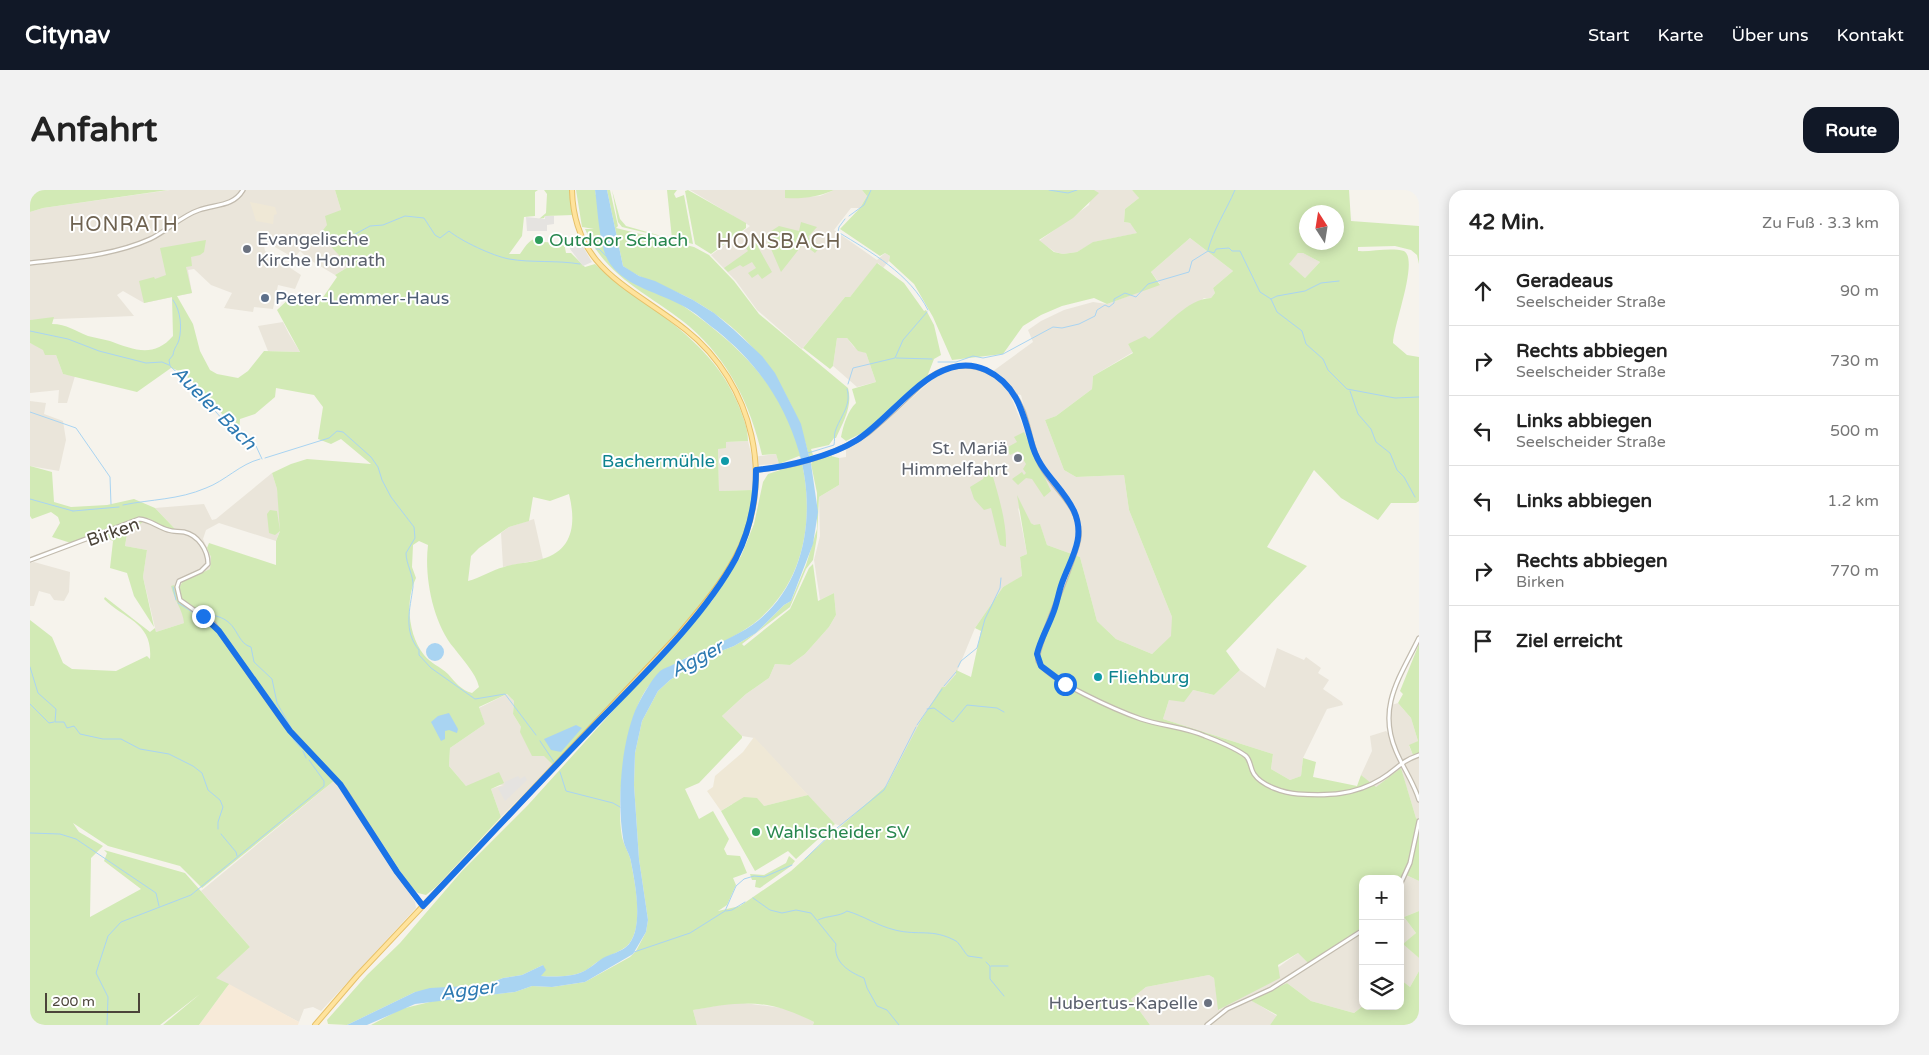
<!DOCTYPE html>
<html lang="de">
<head>
<meta charset="utf-8">
<style>
  body { margin:0; font-family:"Varela Round",sans-serif; background:#f2f2f2; color:#222 }
  .controls { position:absolute; right:15px; bottom:15px; display:grid; overflow:hidden; border-radius:10px; box-shadow:0 2px 12px #0003 }
  .controls button { width:45px; height:45px; display:grid; place-items:center; padding:0; border:0; border-bottom:1px solid #e0e0e0; background:#fff; color:#222; font:25px sans-serif }
  .compass { position:absolute; left:1269px; top:15px; width:45px; height:45px; border-radius:50%; background:#fff; box-shadow:0 2px 12px #0003; rotate:348deg }
  .scale { position:absolute; left:15px; bottom:12px; width:95px; box-sizing:border-box; padding-left:5px; border:2px solid #4b4439; border-top:0; font-size:14px; line-height:18px; white-space:nowrap; color:#4b4439; -webkit-text-stroke:4px #fff; paint-order:stroke }
  .stop { position:absolute; width:15px; height:15px; margin:-11px; border:4px solid #1a73e8; border-radius:50%; background:#fff }
  .stop.end { background:#1a73e8; border-color:#fff; box-shadow:0 1px 5px #0008 }
  .list { margin:0; padding:0; list-style:none }
  h2 { display:flex; justify-content:space-between; align-items:center; height:65px; margin:0; padding:0 20px; font-size:21px }
  h2 small { font-size:16px; font-weight:400; color:#767676 }
  .list li { display:grid; grid-template-columns:32px 1fr auto; gap:15px; align-items:center; box-sizing:border-box; height:70px; padding:0 20px; border-top:1px solid #e0e0e0 }
  .list b { display:block; font-size:19px; white-space:nowrap }
  .list p { margin:0; font-size:16px; white-space:nowrap; color:#767676 }
  .list em { font-size:16px; font-style:normal; color:#767676 }
  .icon { flex:none; width:28px; height:28px; fill:none; stroke:currentColor; stroke-width:2; stroke-linecap:round; stroke-linejoin:round }
  .map { position:relative; flex:none; width:1389px; height:835px; overflow:hidden; border-radius:15px }
  header { display:flex; align-items:center; gap:30px; box-sizing:border-box; height:70px; padding:0 25px; background:#111827; color:#fff }
  header strong { font-size:24px }
  nav { display:flex; gap:28px; margin-inline-start:auto; font-size:18px }
  .intro { display:flex; align-items:center; justify-content:space-between; box-sizing:border-box; height:120px; padding:0 30px }
  h1 { margin:0; font-size:35px }
  .button { padding:12px 22px; border-radius:15px; background:#111827; color:#fff; font-size:18px; font-weight:700 }
  main { display:flex; gap:30px; padding:0 30px }
  aside { flex:1; background:#fff; border-radius:15px; box-shadow:0 2px 12px #0003 }
  .map>svg:first-child { display:block }
</style>
</head>
<body>
<header>
<strong>Citynav</strong>
<nav><a>Start</a><a>Karte</a><a>Über uns</a><a>Kontakt</a></nav>
</header>
<div class="intro"><h1>Anfahrt</h1><a class="button">Route</a></div>
<main>
<div class="map">
<svg width="1389" height="835" viewBox="0 0 1389 835">
  <rect width="100%" height="100%" fill="#f6f3ec"/>
  <!-- residential -->
  <path fill="#eae5da" fill-rule="evenodd" d="M140,0H305L311,20L297,35L294,45L295,52L312,65L318,77L305,85L280,70L270,61L264,68L238,53L234,56L235,61L271,85L265,99L248,95L243,119L224,117L223,122L194,118L202,103L181,95L164,79L158,80L162,103L114,113L93,101L87,105L104,126L0,130V22L13,18Z
    M660,0H755V8L790,6L804,0H832L837,6L830,18H821L804,40L847,70L855,63L860,66L859,71L853,78L848,73L820,107H815L772,159L727,120L706,91L681,65L720,36Z
    M1063,0H1102L1107,5L1109,8L1095,19L1094,32L1100,33L1108,43L1064,52L1047,62L1033,64L1025,62L1009,51L1059,15Z
    M1160,48L1203,81L1183,98L1185,103L1181,108H1174L1119,149L1098,154L1103,162L1063,186L1062,199L1026,226L1015,230L1034,280L1046,287L1094,285L1099,320L1142,427V446L1122,464L1086,449L1067,431L1050,367L1017,355L1010,335H1003L988,318L997,364L990,367L992,387L973,397L945,438L926,484L898,520L857,595L811,636L805,634L724,548L712,546L692,526L716,504L739,488L745,474L760,475L775,464L799,437L806,425L804,403L790,410L784,370L790,346L789,307L809,295V268L816,267V258L848,239L907,185L921,178L934,176L959,184L1003,152L998,140L1011,131L1034,120L1063,112L1077,114L1130,94L1121,82ZM979,202L991,205L1004,256L1015,280L1025,293V299L1010,278Z
    M1268,63H1273L1290,72L1275,88L1258,74Z
    M253,132L259,144L270,162L238,161L228,136Z
    M807,148H817L824,157L836,163L846,192L827,197L803,176Z
    M0,153L26,165L33,184L45,186L37,213H28L29,200L0,203Z
    M0,211L16,213L14,224L33,231L36,250L29,281L0,276Z
    M718,251L722,267L746,264L749,274L729,275L723,284L722,300L689,301L688,258H696V252Z
    M242,283L247,299L250,319V340L246,351L189,333L176,340L173,349L181,367L180,379L153,391L154,433L126,442L113,387L117,360L95,356L97,344L118,328L137,339H145L125,318L174,314L182,330L186,329Z
    M504,329L513,369L473,377L471,343L479,337Z
    M4,372L40,382L39,402L34,411L24,410L20,404L9,401L4,416H0V373Z
    M1247,458L1274,470L1276,467L1291,478L1288,483L1299,490L1293,499L1312,512L1313,515L1297,519L1273,568L1271,586L1260,590L1241,579L1243,564L1133,529L1139,510L1163,500L1184,505L1210,480L1235,498Z
    M477,504L484,511L483,524L491,537L523,575L471,627L461,599L473,595L436,596L419,576L420,558L455,534L449,518Z
    M1368,513L1381,528L1388,551L1379,556L1385,569L1389,567V630L1386,628L1371,579L1345,598L1331,585L1342,561L1340,546L1356,541L1359,544L1358,516Z
    M305,590L385,712L386,718L291,821L283,817L274,819L269,832L185,788L220,757L171,701Z
    M1374,684L1389,691V721L1374,727L1386,743L1374,754L1389,768V781L1380,797L1370,789V690Z
    M1333,735V816L1324,823L1281,811L1257,793L1221,810L1247,826L1240,835H1120L1101,809L1116,797L1179,785L1184,788L1189,820L1268,763L1278,773L1326,742Z
    M707,812L759,819L784,832L783,835H667L663,820Z"/>
  <!-- commercial -->
  <path fill="#f7ead8" d="M199,794L269,832L268,835H169Z"/>
  <!-- education -->
  <path fill="#efe8d6" d="M220,12L245,17L247,24L244,25L243,34L226,31Z
    M724,547L778,605L734,616L702,614L691,621L677,601L683,597L685,586L713,562Z"/>
  <!-- green -->
  <path fill="#d2eab5" fill-rule="evenodd" d="M0,0H138L13,18L0,22Z
    M305,0H508L505,2V26L494,27L492,46L479,64H490C497,54 500,48 512,47L513,52L534,53L536,63H541L555,77L565,74C617,119 680,147 708,214C713,227 718,238 718,251L696,252V258L688,259L689,301L722,300C722,372 650,439 604,489C577,517 550,546 523,575L514,566H502L490,542L491,537L483,524L484,511L477,504L449,517L455,534L420,558L419,576L436,596L469,582L474,593L461,599L471,627L406,697L396,705L388,703L380,696L313,594L259,538L241,511L264,548L305,590L172,698L150,676L78,656L43,633L49,642L73,656L61,668L60,727L111,699L74,671L77,663L74,660L155,683L220,757L186,788L199,794L169,835H133L170,804L130,835H0V430L22,447L33,473L42,479L86,481L117,466L120,469C123,432 95,430 74,409L75,407L120,442L125,438L126,442L154,433C153,420 144,410 141,396L144,395L149,402V398L153,391L180,379L181,367L177,358L179,353L246,375V351L250,341L245,345L239,343L237,324L240,320L247,321L250,341L247,299L242,283L261,274L277,269L341,274L311,249L301,254L288,249L293,217L284,205L246,198L245,207L225,224L210,229L209,245C196,229 161,182 141,178L107,202L33,184L26,165H15L13,160L0,153V130L24,127L22,134C37,134 45,141 58,146C65,148 73,149 80,151C104,160 124,168 143,146L142,107L114,113L109,91L124,87L125,89L136,85L130,58L176,50L174,62L170,65L161,67L162,76L156,77L162,103L147,106L163,134L170,161L180,180L187,184L208,188L218,181L234,161L270,162L247,120L263,105L287,116L307,87L305,85L318,77C311,64 298,57 294,45L290,44L297,35L295,26L311,20ZM539,304C546,332 544,360 512,369C500,373 486,373 474,377C462,380 450,388 438,391L441,366L449,358L479,337L499,331L503,307L520,311ZM389,351L398,355C394,387 403,433 424,458C432,469 446,483 449,497L442,503C431,500 425,492 418,484C411,477 400,473 394,465C378,445 375,410 386,388L382,377L383,355Z
    M514,0H540L543,25L515,26L514,28L509,29L516,23L517,4Z
    M546,0H565L577,67C656,117 750,168 771,268L769,266L749,274L746,264L732,265C720,214 699,171 660,137C621,104 576,89 555,39H564L552,37Z
    M577,0H580L588,36L586,38L664,57L679,65L704,91L729,124L818,198C823,216 813,232 806,248H804L799,255L781,259L783,265L779,266C763,199 722,142 661,109C639,97 612,91 593,76Z
    M582,0L590,29L596,36L642,49L637,0H647L644,4L646,8L654,5L663,54L592,37L588,32Z
    M658,0L716,33V38L681,64L665,54L655,1Z
    M755,0H804C788,7 773,9 755,8Z
    M832,0H1064L1069,3L1043,28L1009,50L1024,62L1033,64L1047,62L1063,52L1107,43L1100,33L1094,32L1095,19L1109,8L1102,0H1319L1321,31L1389,36V74L1387,65L1381,60L1365,56L1328,57V61C1342,62 1360,57 1374,61C1389,70 1364,133 1363,153L1377,165L1389,167V311L1386,313H1361L1348,330L1311,308L1284,280L1237,357L1277,376L1196,461L1210,480L1184,505L1163,500L1154,512L1139,510L1133,529L1243,564L1241,579L1260,590L1271,586L1273,568L1286,572L1283,587L1327,596L1331,585L1346,597L1371,578L1386,628L1389,630V691L1374,684L1370,690L1333,689V735L1326,742L1278,773L1268,763L1248,775L1250,788L1188,820L1184,788L1179,785L1116,797L1101,809L1120,835H783L784,832C736,808 713,811 663,820L667,835H341L371,819L404,811L485,802L502,796L522,797L555,792L600,767L606,761L616,742L618,730L609,669L604,595L605,563L612,531L628,501L640,490L673,468L704,456L726,443L754,415L761,411L776,375L787,339V303L781,274L783,271L801,266L809,268V295L789,307L787,347L783,370L776,379L760,417L712,454L714,456L760,419L779,378L783,374L788,411L804,403L806,425L799,437L775,464L760,475L745,474L739,488L716,504L692,526L712,546V548L669,593L655,599L669,629L683,621L699,649L694,659L697,665L710,666L717,683L703,688L706,695L697,715L688,721L710,716L761,681L857,595L890,532L912,497H915L926,484V480L941,487L951,441L945,438L973,397L992,386L990,367L997,364L987,305L1001,333L1004,335L1010,334L1017,355L1050,367L1067,431L1086,449L1122,464L1141,446L1142,427L1099,320L1094,285L1046,287L1034,280L1015,230L1026,226L1062,199L1063,186L1103,163L1098,154L1115,146L1119,149C1137,136 1157,109 1181,108L1185,103L1183,98L1203,81L1160,48L1121,82L1130,95L1077,114L1064,108L1032,116L1011,125L993,136L973,164L922,170L903,127L884,94L859,71L860,66L855,63L850,66L810,39L830,18L837,6ZM1276,22H1306V52H1276ZM1268,63H1273L1290,72L1275,88L1259,74Z
    M771,32L787,37L778,47L791,56L785,63L773,54L751,82L735,45L749,36L769,41Z
    M732,45L735,52L728,57L742,82L732,89L728,84L722,88L718,83L726,78L722,72L713,77L710,75L698,82L694,78L718,61L716,58Z
    M847,73L874,93L894,121L896,120L904,135L911,165L904,169L897,187L851,228L838,240L816,251L811,247C813,236 818,220 826,213L822,199L846,192L836,163L828,161L817,148H807L803,176L800,179L773,158L815,107H820Z
    M994,242L1021,301L1014,307L1002,289L996,288L988,295L982,289L992,282L994,285L996,283L993,279L996,274L988,261L980,265L976,258L987,252L984,247Z
    M772,273C786,337 771,406 711,442C669,468 622,468 605,524C594,558 586,612 592,647C594,656 600,664 601,672C605,694 615,738 597,756C590,762 579,765 571,770C564,773 559,780 552,782C541,787 523,787 511,786L513,775L492,785L473,788L455,795L385,802L317,835L298,834L297,830L337,785L370,753L432,681L498,615L682,411L711,366L724,334L733,292L738,284Z
    M0,276L22,282L24,312L41,317L77,315L104,309L125,318L145,339H137L118,328L97,344L95,356L117,360L113,387L124,437L104,406L97,383L80,378L83,351L70,345L44,354L22,347L30,333L28,327L21,322L2,329L0,326Z
    M957,279L961,280C968,304 977,332 976,357L970,355L961,318L954,320L944,309L940,297L953,289Z
    M1389,454V563L1383,565L1379,555L1388,551L1381,528L1368,513L1373,504L1370,501Z
    M778,605L805,634L766,669L758,661L725,681L691,621L714,607L727,608L734,616Z
    M759,666L765,671L761,676L730,698L725,697L726,690H722L720,684L734,685L756,673Z
    M1389,721V768L1373,754L1386,743L1374,727Z
    M1389,781V835H1240L1247,825L1220,810L1257,793L1281,811L1324,823L1333,816H1370V789L1380,797Z"/>
  <!-- parking -->
  <path fill="#e5e3e0" d="M515,26H524V34L517,35V41H497L496,27L515,29Z
    M548,48L562,72L553,76L540,59V50Z
    M488,586L490,589L495,586L497,590L475,611L468,598L474,596L475,592Z"/>
  <!-- water -->
  <path fill="#a9d4f2" d="M565,0H577L593,76L609,86L625,91L663,110L684,123L703,139L732,166L745,183L763,218L771,234L781,274L788,322L783,354L761,411L754,415L726,443L704,456L673,468L640,490L628,501L612,531L605,563L604,595L609,669L618,730L616,742L603,764L555,792L522,797L502,796L485,802L385,814L337,835H317L385,802L400,798L455,795L473,788L492,785L513,775L516,780L511,786C523,787 541,787 552,782C560,779 566,772 573,768C581,764 590,762 596,757C615,741 605,693 601,672C600,664 594,657 593,648C587,611 591,556 605,521C610,509 621,490 630,481C634,478 639,477 644,474C665,463 688,455 709,443C774,409 788,327 769,262C754,211 727,173 686,140C675,132 665,122 653,116C630,103 597,97 581,75C569,60 568,20 565,0Z
    M396 462a9 9 0 1 1 18 0a9 9 0 1 1-18 0Z
    M419,523L428,539L427,543L419,540L415,541V549L411,551L401,532L408,526Z
    M546,535L552,538L531,562L521,560L514,549Z"/>
  <g fill="none" stroke-linecap="round" stroke-linejoin="round">
    <!-- stream -->
    <path stroke="#a9d4f2" stroke-width="1" d="M1019,0L1038,3L1047,0
      M819,26L834,15L841,0
      M815,29L809,37L808,42C841,62 880,84 898,120
      M296,50L318,48L340,36L353,35L375,26L394,28L405,45L410,48L419,41C431,51 463,66 479,69C502,73 526,70 550,74
      M566,59H569L577,67
      M1178,60C1184,38 1196,21 1205,0
      M1241,109L1247,106L1275,101L1291,93L1309,91
      M143,110C151,121 152,138 149,150C147,156 144,158 143,165L139,170L140,176L169,203L194,231L226,256L232,269
      M0,141L38,149L69,161L116,173L132,172L139,175
      M866,168L902,169
      M908,172H926L943,166L953,168L973,164L1023,137L1032,138L1049,134L1065,126L1067,120L1075,115L1079,117L1084,113V109L1095,103L1106,107L1118,94L1159,82L1162,71L1178,61L1184,63L1186,59L1199,58L1202,61H1210L1230,102L1241,109L1247,122L1272,141L1276,154L1293,169L1298,180L1317,199L1365,208L1389,207
      M818,194L823,178L865,168L873,150L897,122
      M1320,201L1328,224L1341,239L1346,252L1360,263L1367,280L1374,287L1385,307
      M0,222L46,238L80,287L81,314
      M778,263L804,255C805,250 804,246 805,242C810,226 822,216 817,199
      M235,268L299,248L307,241L313,242L341,267L348,277L352,290L361,307L384,337L385,348L376,363C376,374 384,386 383,397C380,419 373,441 389,460V465L401,478L445,509L475,504L506,545
      M0,309L43,321
      M93,315C122,309 148,310 176,298C195,291 210,274 230,269
      M43,321L89,317
      M143,397L146,410
      M148,413L172,428
      M181,425C210,429 204,452 221,457L224,472L242,489L247,513L263,541
      M0,477L8,503L26,519L25,532H34L37,538L44,536L50,544L73,549H91L110,559L139,564L163,576L172,583L178,600L190,610L193,617L188,632V639
      M928,477L931,471L947,458L955,429L970,398L971,388
      M914,496L926,482
      M0,514L19,533L24,532
      M897,519L904,518L923,532L937,515L967,518L974,522
      M887,535L912,499
      M263,549L270,557
      M510,551L524,572
      M273,561L276,568
      M530,582L536,601L583,613L590,617
      M0,643L30,644L46,649L126,703L129,716
      M191,644L206,662L207,666
      M775,669L807,638L854,600L886,537
      M723,708L740,720L752,723L766,720L781,723L806,754C803,772 819,782 834,788L837,798L847,816L857,820L869,835
      M696,721L702,720L715,712
      M788,730C798,725 809,727 817,721C834,726 848,736 865,740C889,746 902,738 926,751C930,754 934,762 938,766L952,768
      M604,762L660,743L695,721L706,696L714,689L724,686L734,687L762,675
      M956,772L960,776V789L974,806
      M961,776H978
      M77,835L78,807L66,783L78,746L91,732L161,705L294,596V591L279,570"/>
    <!-- tertiary casing -->
    <g stroke="#c2bbae" stroke-width="5.5">
      <path id="tertiary" d="M1388,0L1389,1
        M0,73C41,68 82,66 120,49C137,41 151,26 169,20C185,14 203,17 213,0
        M726,280C763,277 807,265 838,243C860,226 879,205 900,187C938,162 977,182 993,221C1000,239 1001,259 1011,276C1024,300 1051,316 1049,347C1047,369 1003,460 1008,471C1016,490 1091,522 1111,529C1132,536 1155,537 1175,546C1186,550 1207,559 1216,566C1221,571 1220,578 1224,584C1232,596 1254,603 1268,604C1298,606 1325,605 1351,589C1368,579 1369,572 1389,565
        M0,370L109,329C121,330 127,337 138,340C143,342 148,341 154,342C168,345 178,360 178,374L171,381L149,391L147,397L150,410L184,434L256,536L314,599L367,682L393,716
        M1389,448C1370,487 1347,517 1366,561C1373,578 1384,593 1389,610
        M1370,695L1380,673L1389,631
        M1177,835L1197,819L1241,799L1333,740"/>
    </g>
    <!-- primary casing -->
    <g stroke="#e6c16a" stroke-width="6">
      <path id="primary" d="M285,835L327,786L649,444C669,420 690,396 705,368C747,292 723,193 656,140C602,97 544,80 542,0"/>
    </g>
    <!-- tertiary -->
    <use href="#tertiary" stroke="#fff" stroke-width="3"/>
    <!-- primary -->
    <use href="#primary" stroke="#ffe39c" stroke-width="4"/>
  </g>
  <g fill="none" stroke-linecap="round" stroke-linejoin="round">
    <!-- route -->
    <path stroke="#1a73e8" stroke-width="6" d="M173,426L189,441L260,541L310,594L367,682L393,716C449,657 504,598 560,540C608,490 673,429 706,368C720,340 726,311 726,280C756,277 802,266 827,250C865,226 906,157 956,180C986,194 993,222 1001,251C1009,283 1031,294 1044,321C1056,348 1041,368 1032,393C1028,404 1027,415 1022,426C1017,439 1010,451 1007,464L1011,476L1035,494"/>
  </g>
  <!-- markers -->
  <g fill="#2e9e5b" stroke="#fff" stroke-width="2">
    <circle cx="509" cy="50" r="5"/>
    <circle cx="726" cy="642" r="5"/>
  </g>
  <g fill="#6b7280" stroke="#fff" stroke-width="2">
    <circle cx="217" cy="59" r="5"/>
    <circle cx="988" cy="268" r="5"/>
    <circle cx="1178" cy="813" r="5"/>
  </g>
  <circle fill="#5c6f8a" stroke="#fff" stroke-width="2" cx="235" cy="108" r="5"/>
  <g fill="#0f9aa8" stroke="#fff" stroke-width="2">
    <circle cx="695" cy="271" r="5"/>
    <circle cx="1068" cy="487" r="5"/>
  </g>
  <g text-anchor="middle" dominant-baseline="central" stroke-width="4" stroke-linejoin="round" paint-order="stroke">
    <!-- worship labels -->
    <g font-size="18" fill="#5b616d" stroke="#fff" text-anchor="end">
      <text x="227" y="49" text-anchor="start">Evangelische<tspan x="227" dy="21">Kirche Honrath</tspan></text>
      <text x="978" y="258">St. Mariä<tspan x="978" dy="21">Himmelfahrt</tspan></text>
      <text x="1168" y="813">Hubertus-Kapelle</text>
    </g>
    <!-- leisure labels -->
    <g font-size="18" fill="#27864d" stroke="#fff" text-anchor="start">
      <text x="519" y="50">Outdoor Schach</text>
      <text x="736" y="642">Wahlscheider SV</text>
    </g>
    <!-- service labels -->
    <g font-size="18" fill="#4e5e75" stroke="#fff" text-anchor="start">
      <text x="245" y="108">Peter-Lemmer-Haus</text>
    </g>
    <!-- culture labels -->
    <g font-size="18" fill="#0d838f" stroke="#fff" text-anchor="end">
      <text x="685" y="271">Bachermühle</text>
      <text x="1078" y="487" text-anchor="start">Fliehburg</text>
    </g>
    <!-- street labels -->
    <g font-size="18" fill="#4b4439" stroke="#fff">
      <text transform="translate(83 342) rotate(-19)">Birken</text>
    </g>
    <!-- water labels -->
    <g font-size="19" font-style="italic" fill="#2e7ab2" stroke="#fff">
      <text transform="translate(184 218) rotate(45)">Aueler Bach</text>
      <text transform="translate(667 469) rotate(-28)">Agger</text>
      <text transform="translate(438 800) rotate(-7)">Agger</text>
    </g>
    <!-- quarter labels -->
    <g font-size="20" letter-spacing="1" fill="#6e6250" stroke="#fff">
      <text x="94" y="35">HONRATH</text>
      <text x="749" y="52">HONSBACH</text>
    </g>
  </g>
</svg>
<div class="controls">
<button>+</button>
<button>−</button>
<button><svg class="icon" aria-label="layers" viewBox="0 0 24 24"><path d="M12 4l9 5-9 5-9-5zM3 14l9 5 9-5"/></svg></button>
</div>
<svg class="compass" viewBox="-18 -18 36 36"><path d="M0-13l5 13h-10z" fill="#e53935"/><path d="M0 13l5-13h-10z" fill="#767676"/></svg>
<div class="scale">200 m</div>
<div class="stop" style="left:1035px;top:494px"></div>
<div class="stop end" style="left:173px;top:426px"></div>
</div>
<aside>
<h2>42 Min.<small>Zu Fuß · 3.3 km</small></h2>
<ul class="list">
<li><svg class="icon" aria-label="ahead" viewBox="0 0 24 24"><path d="M12 20V5M6 11l6-6 6 6"/></svg><div><b>Geradeaus</b><p>Seelscheider Straße</p></div><em>90 m</em></li>
<li><svg class="icon" aria-label="right" viewBox="0 0 24 24"><path d="M7 20v-9h11M14 6l5 5-5 5"/></svg><div><b>Rechts abbiegen</b><p>Seelscheider Straße</p></div><em>730 m</em></li>
<li><svg class="icon" aria-label="left" viewBox="0 0 24 24"><path d="M17 20v-9H6M10 6l-5 5 5 5"/></svg><div><b>Links abbiegen</b><p>Seelscheider Straße</p></div><em>500 m</em></li>
<li><svg class="icon" aria-label="left" viewBox="0 0 24 24"><path d="M17 20v-9H6M10 6l-5 5 5 5"/></svg><div><b>Links abbiegen</b></div><em>1.2 km</em></li>
<li><svg class="icon" aria-label="right" viewBox="0 0 24 24"><path d="M7 20v-9h11M14 6l5 5-5 5"/></svg><div><b>Rechts abbiegen</b><p>Birken</p></div><em>770 m</em></li>
<li><svg class="icon" aria-label="arrive" viewBox="0 0 24 24"><path d="M6 21V4h12l-3 4 3 4H6"/></svg><div><b>Ziel erreicht</b></div></li>
</ul>
</aside>
</main>
</body>
</html>
